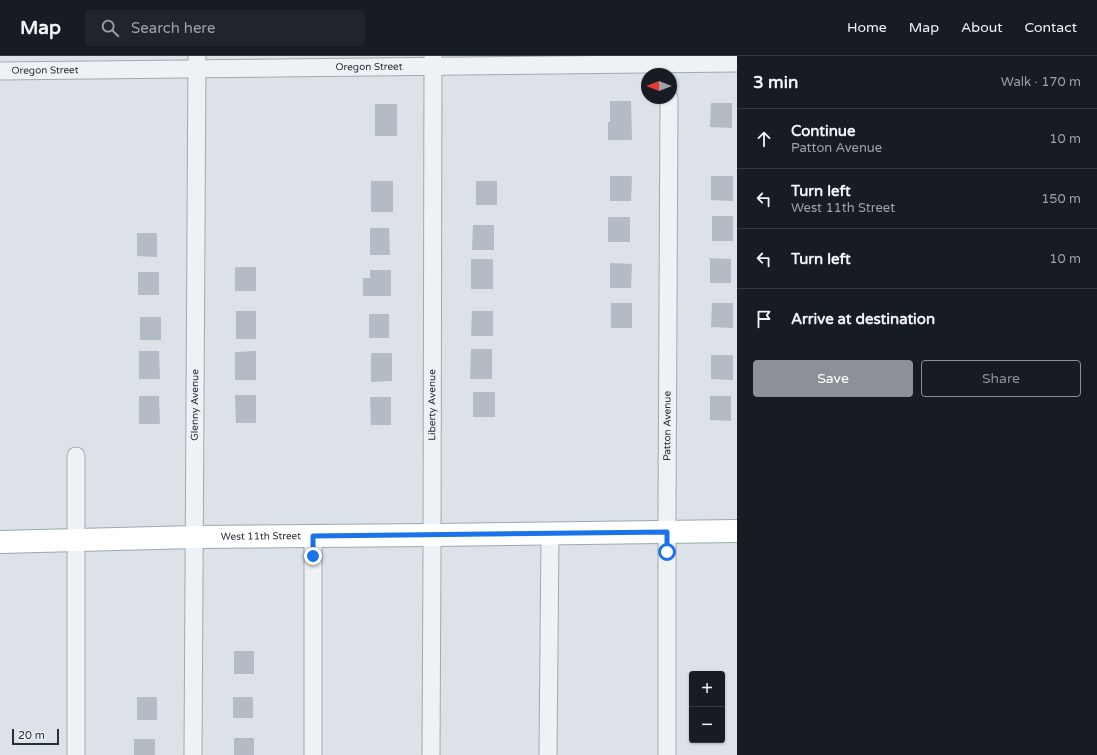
<!DOCTYPE html>
<html lang="en">
<head>
<meta charset="utf-8">
<style>
  body { margin:0; font-family:"Varela Round",sans-serif; background:#20242c; color:#f1f3f6 }
  .controls { position:absolute; right:12px; bottom:12px; display:grid; overflow:hidden; border-radius:4px; box-shadow:0 1px 3px #0004 }
  .controls button { width:36px; height:36px; display:grid; place-items:center; padding:0; border:0; border-bottom:1px solid #363941; background:#171b24; color:#f1f3f6; font:20px sans-serif }
  .compass { position:absolute; left:641px; top:12px; width:36px; height:36px; border-radius:50%; background:#171b24; box-shadow:0 1px 3px #0004; rotate:270deg }
  .scale { position:absolute; left:12px; bottom:10px; width:47px; box-sizing:border-box; padding-left:4px; border:2px solid #25313e; border-top:0; font-size:11px; line-height:14px; white-space:nowrap; color:#25313e; -webkit-text-stroke:3px #ebf0f5; paint-order:stroke }
  .stop { position:absolute; width:12px; height:12px; margin:-9px; border:3px solid #1a73e8; border-radius:50%; background:#fff }
  .stop.end { background:#1a73e8; border-color:#fff; box-shadow:0 1px 4px #0008 }
  .list { margin:0; padding:0; list-style:none }
  h2 { display:flex; justify-content:space-between; align-items:center; height:52px; margin:0; padding:0 16px; font-size:17px }
  h2 small { font-size:13px; font-weight:400; color:#9ea1a6 }
  .list li { display:grid; grid-template-columns:26px 1fr auto; gap:12px; align-items:center; box-sizing:border-box; height:60px; padding:0 16px; border-top:1px solid #363941 }
  .list b { display:block; font-size:15px; white-space:nowrap }
  .list p { margin:0; font-size:13px; white-space:nowrap; color:#9ea1a6 }
  .list em { font-size:13px; font-style:normal; color:#9ea1a6 }
  .actions { display:flex; gap:8px; padding:12px 16px }
  .actions a { flex:1; padding:9px 0; border:1px solid #8c9099; border-radius:4px; text-align:center; font-size:14px; color:#8c9099 }
  .actions .main { background:#8c9099; color:#fff }
  .icon { flex:none; width:22px; height:22px; fill:none; stroke:currentColor; stroke-width:2; stroke-linecap:round; stroke-linejoin:round }
  .map { position:relative; flex:none; width:737px; height:699px; overflow:hidden }
  header { display:flex; align-items:center; gap:24px; box-sizing:border-box; height:56px; padding:0 20px; background:#171b24; border-bottom:1px solid #363941 }
  header strong { font-size:19px }
  nav { display:flex; gap:22px; margin-inline-start:auto; font-size:14px }
  .search { width:280px; height:36px; background:#20242c; display:flex; align-items:center; gap:10px; box-sizing:border-box; padding:0 14px; border-radius:4px; color:#9ea1a6; font-size:15px }
  main { display:flex }
  aside { flex:1; background:#171b24 }
  .map>svg:first-child { display:block }
</style>
</head>
<body>
<header>
<strong>Map</strong>
<div class="search"><svg class="icon" aria-label="search" viewBox="0 0 24 24"><circle cx="10" cy="10" r="6"/><path d="M15 15l6 6"/></svg>Search here</div>
<nav><a>Home</a><a>Map</a><a>About</a><a>Contact</a></nav>
</header>
<main>
<div class="map">
<svg width="737" height="699" viewBox="0 0 737 699">
  <rect width="100%" height="100%" fill="#dce2e7"/>
  <!-- building -->
  <path fill="#b3bbc4" d="M610,45H631L632,84H608V66H610Z
    M711,47H732V72L710,71Z
    M375,48H397V80H375Z
    M610,120H632L631,145H610Z
    M711,120H733V145L711,144Z
    M371,125H393V156H371Z
    M476,125H497V149H476Z
    M712,160H733V185H712Z
    M608,161H630V186H608Z
    M473,169H494V194H472Z
    M370,172H389L390,199H370Z
    M137,177H157V201L137,200Z
    M710,202L731,203V227H710Z
    M471,203H493V233H471Z
    M610,207L632,208L631,232H610Z
    M235,211H256V235H235Z
    M370,214H391V240H363V222H370Z
    M138,216H159V239H138Z
    M611,247H632V272H611Z
    M712,247H733V272L711,271Z
    M236,255H256V283H236Z
    M472,255H493V280H471Z
    M369,258H389V282H369Z
    M140,261H161V284H140Z
    M471,293H492V323H470Z
    M139,295H159L160,323H139Z
    M256,295V324H235V296Z
    M371,297H392V325L371,326Z
    M711,299H733V324L711,323Z
    M473,336H495V361H473Z
    M235,339H256V367H236Z
    M139,340H159L160,368H139Z
    M710,340H731V365L710,364Z
    M370,341H391V369H371Z
    M234,595H254V618H234Z
    M137,641H157V664H137Z
    M233,641H253V662H233Z
    M234,682H254V699H234Z
    M134,683H155V699H134Z"/>
  <g fill="none" stroke-linecap="round" stroke-linejoin="round">
    <!-- minor casing -->
    <g stroke="#a1a9b1" stroke-width="19">
      <g id="minor">
        <path id="s1" d="M0,15L737,7"/>
        <path d="M313,480V699"/>
        <path d="M76,699V400"/>
        <path id="s2" d="M193,699L197,0"/>
        <path id="s3" d="M431,699L432,498L433,0"/>
        <path d="M548,699L550,478"/>
        <path id="s4" d="M667,699V458L669,42"/>
      </g>
    </g>
    <!-- major casing -->
    <g stroke="#9ba8b3" stroke-width="24">
      <g id="major">
        <path id="s5" d="M0,486L195,481L432,479L737,475"/>
      </g>
    </g>
    <!-- minor -->
    <use href="#minor" stroke="#eff2f5" stroke-width="17"/>
    <!-- major -->
    <use href="#major" stroke="#fff" stroke-width="22"/>
  </g>
  <g fill="none" stroke-linecap="round" stroke-linejoin="round">
    <!-- route -->
    <path stroke="#1a73e8" stroke-width="5" d="M313,500V480L667,476V496"/>
  </g>
  <g text-anchor="middle" dominant-baseline="central" stroke-width="3.5" stroke-linejoin="round" paint-order="stroke">
    <!-- street labels -->
    <g font-size="10" fill="#25313e" stroke="#ebf0f5">
      <text stroke="none"><textPath href="#s1" startOffset="369">Oregon Street</textPath></text>
      <text stroke="none"><textPath href="#s1" startOffset="45">Oregon Street</textPath></text>
      <text stroke="none"><textPath href="#s2" startOffset="350">Glenny Avenue</textPath></text>
      <text stroke="none"><textPath href="#s3" startOffset="350">Liberty Avenue</textPath></text>
      <text stroke="none"><textPath href="#s4" startOffset="329">Patton Avenue</textPath></text>
      <text stroke="none"><textPath href="#s5" startOffset="261">West 11th Street</textPath></text>
    </g>
  </g>
</svg>
<div class="controls">
<button>+</button>
<button>−</button>
</div>
<svg class="compass" viewBox="-18 -18 36 36"><path d="M0-13l5 13h-10z" fill="#e53935"/><path d="M0 13l5-13h-10z" fill="#9ea1a6"/></svg>
<div class="scale">20 m</div>
<div class="stop" style="left:667px;top:496px"></div>
<div class="stop end" style="left:313px;top:500px"></div>
</div>
<aside>
<h2>3 min<small>Walk · 170 m</small></h2>
<ul class="list">
<li><svg class="icon" aria-label="ahead" viewBox="0 0 24 24"><path d="M12 20V5M6 11l6-6 6 6"/></svg><div><b>Continue</b><p>Patton Avenue</p></div><em>10 m</em></li>
<li><svg class="icon" aria-label="left" viewBox="0 0 24 24"><path d="M17 20v-9H6M10 6l-5 5 5 5"/></svg><div><b>Turn left</b><p>West 11th Street</p></div><em>150 m</em></li>
<li><svg class="icon" aria-label="left" viewBox="0 0 24 24"><path d="M17 20v-9H6M10 6l-5 5 5 5"/></svg><div><b>Turn left</b></div><em>10 m</em></li>
<li><svg class="icon" aria-label="arrive" viewBox="0 0 24 24"><path d="M6 21V4h12l-3 4 3 4H6"/></svg><div><b>Arrive at destination</b></div></li>
</ul>
<div class="actions"><a class="main">Save</a><a>Share</a></div>
</aside>
</main>
</body>
</html>
